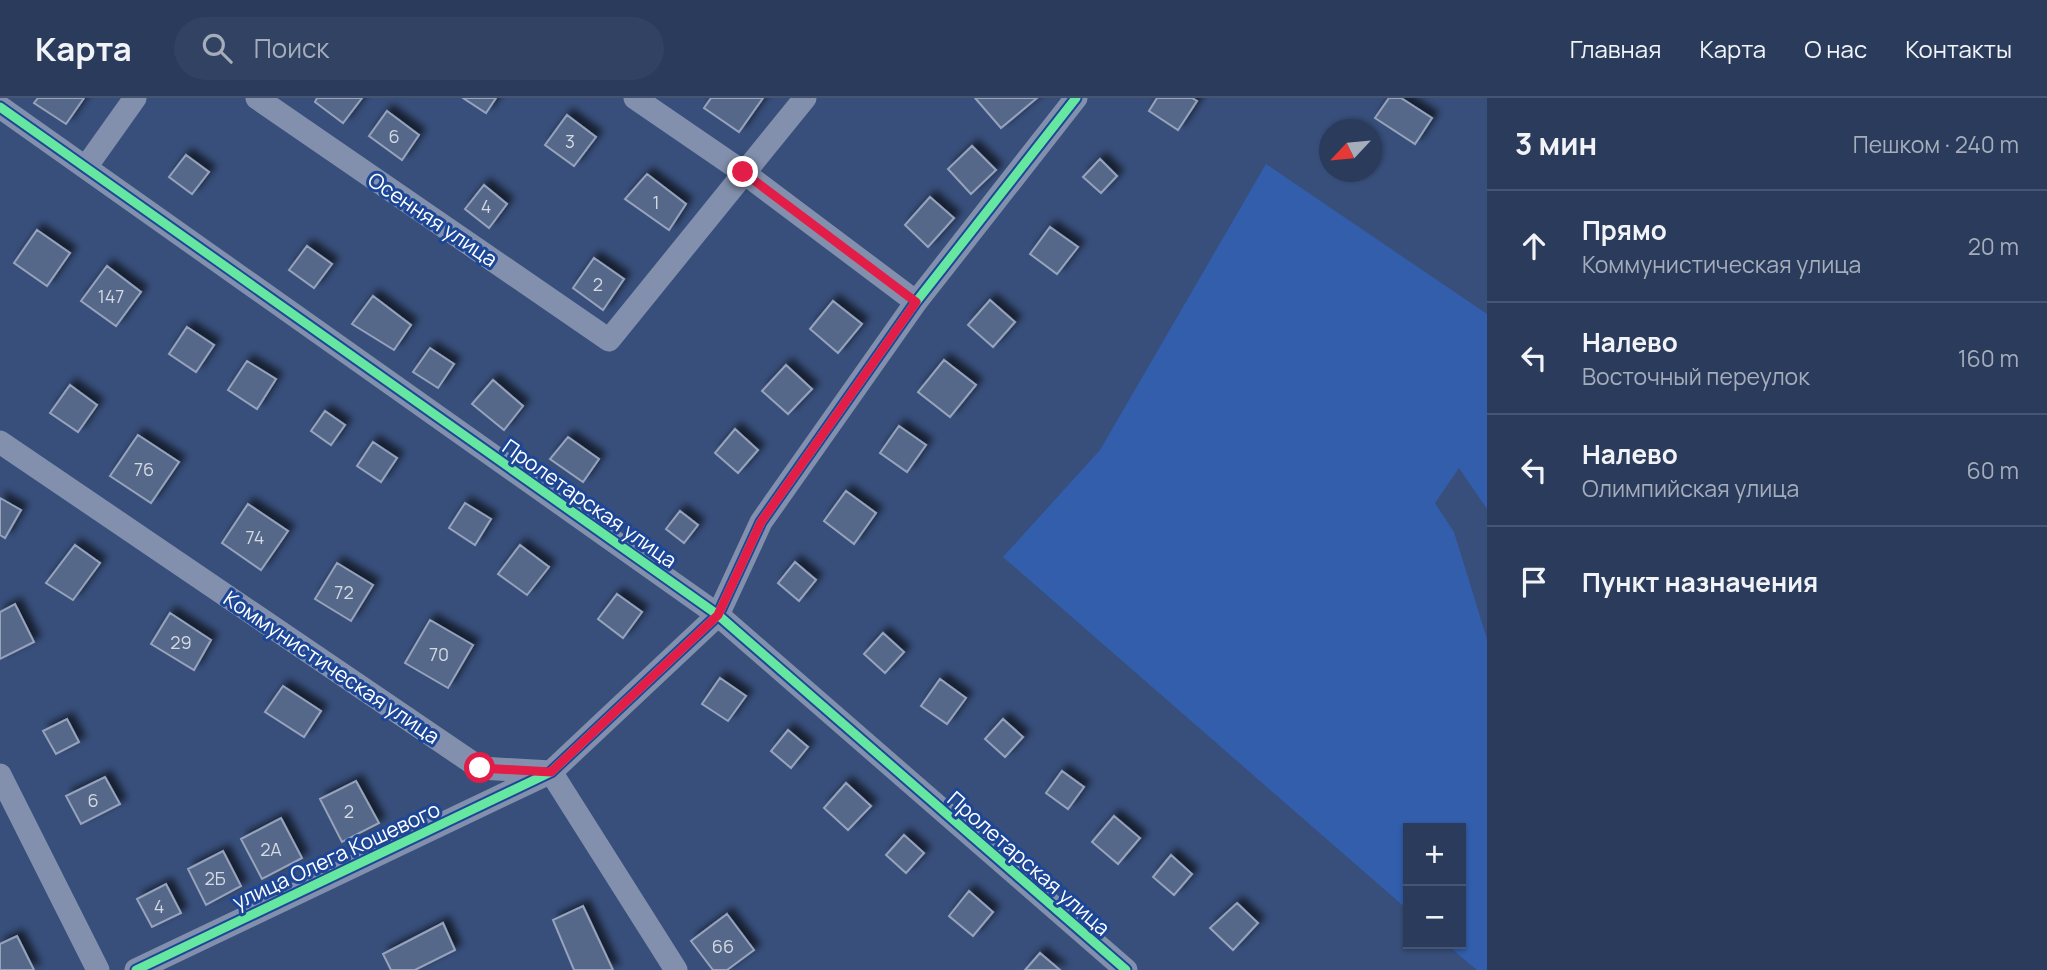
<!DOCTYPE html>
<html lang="ru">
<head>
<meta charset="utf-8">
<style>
  body { margin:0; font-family:Manrope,sans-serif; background:#324262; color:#f1f3f6 }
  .controls { position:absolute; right:21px; bottom:21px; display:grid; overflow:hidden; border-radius:0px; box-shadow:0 2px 5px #0004 }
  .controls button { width:63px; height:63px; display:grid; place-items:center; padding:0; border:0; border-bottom:2px solid #465572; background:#2a3b5c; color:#f1f3f6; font:35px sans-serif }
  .compass { position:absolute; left:1319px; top:21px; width:63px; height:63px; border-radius:50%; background:#2a3b5c; box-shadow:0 2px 5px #0004; rotate:244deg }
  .stop { position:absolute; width:21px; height:21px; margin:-16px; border:5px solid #e11d48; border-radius:50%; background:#fff }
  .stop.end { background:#e11d48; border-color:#fff; box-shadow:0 2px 7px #0008 }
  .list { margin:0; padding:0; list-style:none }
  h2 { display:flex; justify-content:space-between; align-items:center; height:91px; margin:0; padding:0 28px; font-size:30px }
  h2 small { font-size:23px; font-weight:400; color:#a5adbb }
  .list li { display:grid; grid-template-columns:46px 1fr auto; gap:21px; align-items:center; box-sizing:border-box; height:112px; padding:0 28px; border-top:2px solid #465572 }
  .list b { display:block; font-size:26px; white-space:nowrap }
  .list p { margin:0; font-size:23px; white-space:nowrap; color:#a5adbb }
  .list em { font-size:23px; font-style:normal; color:#a5adbb }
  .icon { flex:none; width:38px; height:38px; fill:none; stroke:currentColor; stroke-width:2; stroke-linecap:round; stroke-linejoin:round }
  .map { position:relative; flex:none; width:1487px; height:872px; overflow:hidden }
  header { display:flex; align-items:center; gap:42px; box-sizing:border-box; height:98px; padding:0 35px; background:#2a3b5c; border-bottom:2px solid #465572 }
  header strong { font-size:33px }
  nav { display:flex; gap:38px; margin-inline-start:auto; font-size:24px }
  .search { width:490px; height:63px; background:#324262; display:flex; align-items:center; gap:18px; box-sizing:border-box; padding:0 24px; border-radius:38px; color:#a5adbb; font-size:26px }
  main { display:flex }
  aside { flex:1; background:#2a3b5c }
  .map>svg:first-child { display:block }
</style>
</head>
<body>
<header>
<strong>Карта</strong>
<div class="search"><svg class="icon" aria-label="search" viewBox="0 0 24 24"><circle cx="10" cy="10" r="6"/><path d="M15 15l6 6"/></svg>Поиск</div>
<nav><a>Главная</a><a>Карта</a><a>О нас</a><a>Контакты</a></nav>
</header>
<main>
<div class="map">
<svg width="1487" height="872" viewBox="0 0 1487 872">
  <defs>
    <filter id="shadow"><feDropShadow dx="6" dy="-6" stdDeviation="3.5" flood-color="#0009"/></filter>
  </defs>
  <rect width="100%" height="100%" fill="#384f7b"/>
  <!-- green -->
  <path fill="#325eac" d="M1266,66L1487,216V411L1459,370L1435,405L1454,434L1487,541V872H1477L1446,846H1461V730H1408V812L1003,459L1100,352Z"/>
  <!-- building -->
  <path fill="#55678a" stroke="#96a3bb" stroke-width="2" filter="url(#shadow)" d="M38,0H84L66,26L34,5Z
    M317,0H362L343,25L315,4Z
    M463,0H496L486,15Z
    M711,0H763L739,34L704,10Z
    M975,0H1037L1001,30Z
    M1157,0H1192L1197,3L1178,32L1149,13Z
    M1389,0H1401L1432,20L1415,46L1375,20Z
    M387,13L419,37L402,62L369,38Z
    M567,17L596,39L574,68L545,47Z
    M972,48L996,72L971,96L948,71Z
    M186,57L209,74L192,96L169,79Z
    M1100,61L1117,78L1101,95L1083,79Z
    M647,76L686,106L669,132L625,101Z
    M484,87L507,106L489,130L465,111Z
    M930,99L954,120L928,149L905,127Z
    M1050,129L1078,149L1057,176L1030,156Z
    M37,132L70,155L47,188L14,165Z
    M307,148L332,166L314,190L289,172Z
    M594,160L624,181L603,212L573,190Z
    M107,168L141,194L116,228L81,203Z
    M373,198L411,227L394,252L352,226Z
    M990,202L1015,224L993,249L968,227Z
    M833,203L862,226L838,255L810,231Z
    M187,229L214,247L196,274L169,256Z
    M430,250L454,266L438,290L413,274Z
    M944,262L976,287L950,319L918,294Z
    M247,263L276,281L257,311L228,292Z
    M786,267L812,291L788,316L762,293Z
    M493,282L523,308L504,332L472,306Z
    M70,287L97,307L78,334L50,315Z
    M325,313L345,327L331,347L311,333Z
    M899,328L926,347L907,374L880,355Z
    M735,331L758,352L738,375L715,355Z
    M138,337L179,364L151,405L110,378Z
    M568,339L599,361L583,384L550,361Z
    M373,344L397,360L381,384L357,368Z
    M846,393L876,415L854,446L824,423Z
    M0,400L21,412L5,440L0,437Z
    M465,405L491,421L475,447L449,430Z
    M248,406L288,433L261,472L222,445Z
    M680,413L698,427L684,445L666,431Z
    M75,447L100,465L73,502L46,485Z
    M520,447L549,469L527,497L498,476Z
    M795,464L816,482L799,503L778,485Z
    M337,465L373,487L351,523L315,501Z
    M617,496L642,514L623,540L598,521Z
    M15,506L34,544L0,561V514Z
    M170,515L211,542L194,572L151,546Z
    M430,522L473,547L448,590L405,565Z
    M883,535L904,554L885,575L864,556Z
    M720,580L746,598L728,623L702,606Z
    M940,581L966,600L947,626L921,608Z
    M283,588L321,613L304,639L265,614Z
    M67,621L79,644L56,656L43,633Z
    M1003,621L1023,639L1005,659L985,641Z
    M788,632L808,649L791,670L771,653Z
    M1062,673L1084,689L1068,711L1046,695Z
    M105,679L120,706L81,726L66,698Z
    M356,683L379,725L342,744L320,701Z
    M846,685L871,708L848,732L824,710Z
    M1114,718L1140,740L1118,766L1092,744Z
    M281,720L302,760L262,781L241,741Z
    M904,737L924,755L906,775L886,757Z
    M223,753L241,788L206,807L188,771Z
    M1171,757L1192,776L1174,797L1153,779Z
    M166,786L181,815L152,829L137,801Z
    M969,793L993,814L973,838L949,818Z
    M1237,805L1258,825L1233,852L1210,830Z
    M583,808L613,872H574L553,822Z
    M727,816L754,852L727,872H713L691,843Z
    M443,825L455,852L415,872H391L383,856Z
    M17,838L34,872H0V846Z
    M1040,855L1060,872H1025Z"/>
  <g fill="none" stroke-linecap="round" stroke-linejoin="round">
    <!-- minor -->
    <path stroke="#8290ad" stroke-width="23" d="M257,0L609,242L805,0
      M635,0L743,74L916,204
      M0,9L718,517L1126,872
      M86,69L135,0
      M0,344L480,670L551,674L676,872
      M0,677L98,872
      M136,872L551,674L718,517L761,424L916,204L1076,0"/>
    <!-- cycleway casing -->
    <g stroke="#1d4796" stroke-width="13">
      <path id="cycleway" d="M0,9L718,517L1126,872
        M136,872L551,674L718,517L761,424L916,204L1076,0"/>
    </g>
    <!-- cycleway -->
    <use href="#cycleway" stroke="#66e7a1" stroke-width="9"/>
  </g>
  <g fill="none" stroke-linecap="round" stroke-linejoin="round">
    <!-- route -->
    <path stroke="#e11d48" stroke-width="9" d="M480,670L551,674L718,517L761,424L916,204L743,74"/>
  </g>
  <g text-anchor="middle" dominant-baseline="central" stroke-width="6" stroke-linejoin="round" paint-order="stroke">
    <!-- number labels -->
    <g font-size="18" fill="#d4d9e2">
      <text x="394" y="38">6</text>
      <text x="570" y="43">3</text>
      <text x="656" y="104">1</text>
      <text x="486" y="108">4</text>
      <text x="598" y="186">2</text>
      <text x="111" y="198">147</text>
      <text x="144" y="371">76</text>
      <text x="255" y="439">74</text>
      <text x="344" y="494">72</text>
      <text x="181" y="544">29</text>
      <text x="439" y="556">70</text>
      <text x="93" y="702">6</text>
      <text x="349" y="713">2</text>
      <text x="271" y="751">2А</text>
      <text x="215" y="780">2Б</text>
      <text x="159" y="808">4</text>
      <text x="723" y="848">66</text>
    </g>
    <!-- street labels -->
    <g font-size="21" fill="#fff" stroke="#1d4796">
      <text transform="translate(433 121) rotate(34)">Осенняя улица</text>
      <text transform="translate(590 405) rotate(35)">Пролетарская улица</text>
      <text transform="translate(332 569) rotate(34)">Коммунистическая улица</text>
      <text transform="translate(336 757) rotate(-25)">улица Олега Кошевого</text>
      <text transform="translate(1029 765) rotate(41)">Пролетарская улица</text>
    </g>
  </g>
</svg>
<div class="controls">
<button>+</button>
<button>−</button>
</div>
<svg class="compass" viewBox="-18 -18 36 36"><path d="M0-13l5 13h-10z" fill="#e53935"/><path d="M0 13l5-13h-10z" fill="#a5adbb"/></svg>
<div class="stop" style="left:480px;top:670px"></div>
<div class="stop end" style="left:743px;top:74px"></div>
</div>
<aside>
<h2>3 мин<small>Пешком · 240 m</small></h2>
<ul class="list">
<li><svg class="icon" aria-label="ahead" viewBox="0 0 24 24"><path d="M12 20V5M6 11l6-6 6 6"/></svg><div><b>Прямо</b><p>Коммунистическая улица</p></div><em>20 m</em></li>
<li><svg class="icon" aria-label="left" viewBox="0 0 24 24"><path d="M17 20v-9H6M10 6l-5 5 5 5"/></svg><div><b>Налево</b><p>Восточный переулок</p></div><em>160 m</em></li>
<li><svg class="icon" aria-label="left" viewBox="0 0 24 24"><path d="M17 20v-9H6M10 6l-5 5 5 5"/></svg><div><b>Налево</b><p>Олимпийская улица</p></div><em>60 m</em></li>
<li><svg class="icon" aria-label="arrive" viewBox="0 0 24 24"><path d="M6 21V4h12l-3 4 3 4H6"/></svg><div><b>Пункт назначения</b></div></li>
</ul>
</aside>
</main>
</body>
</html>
